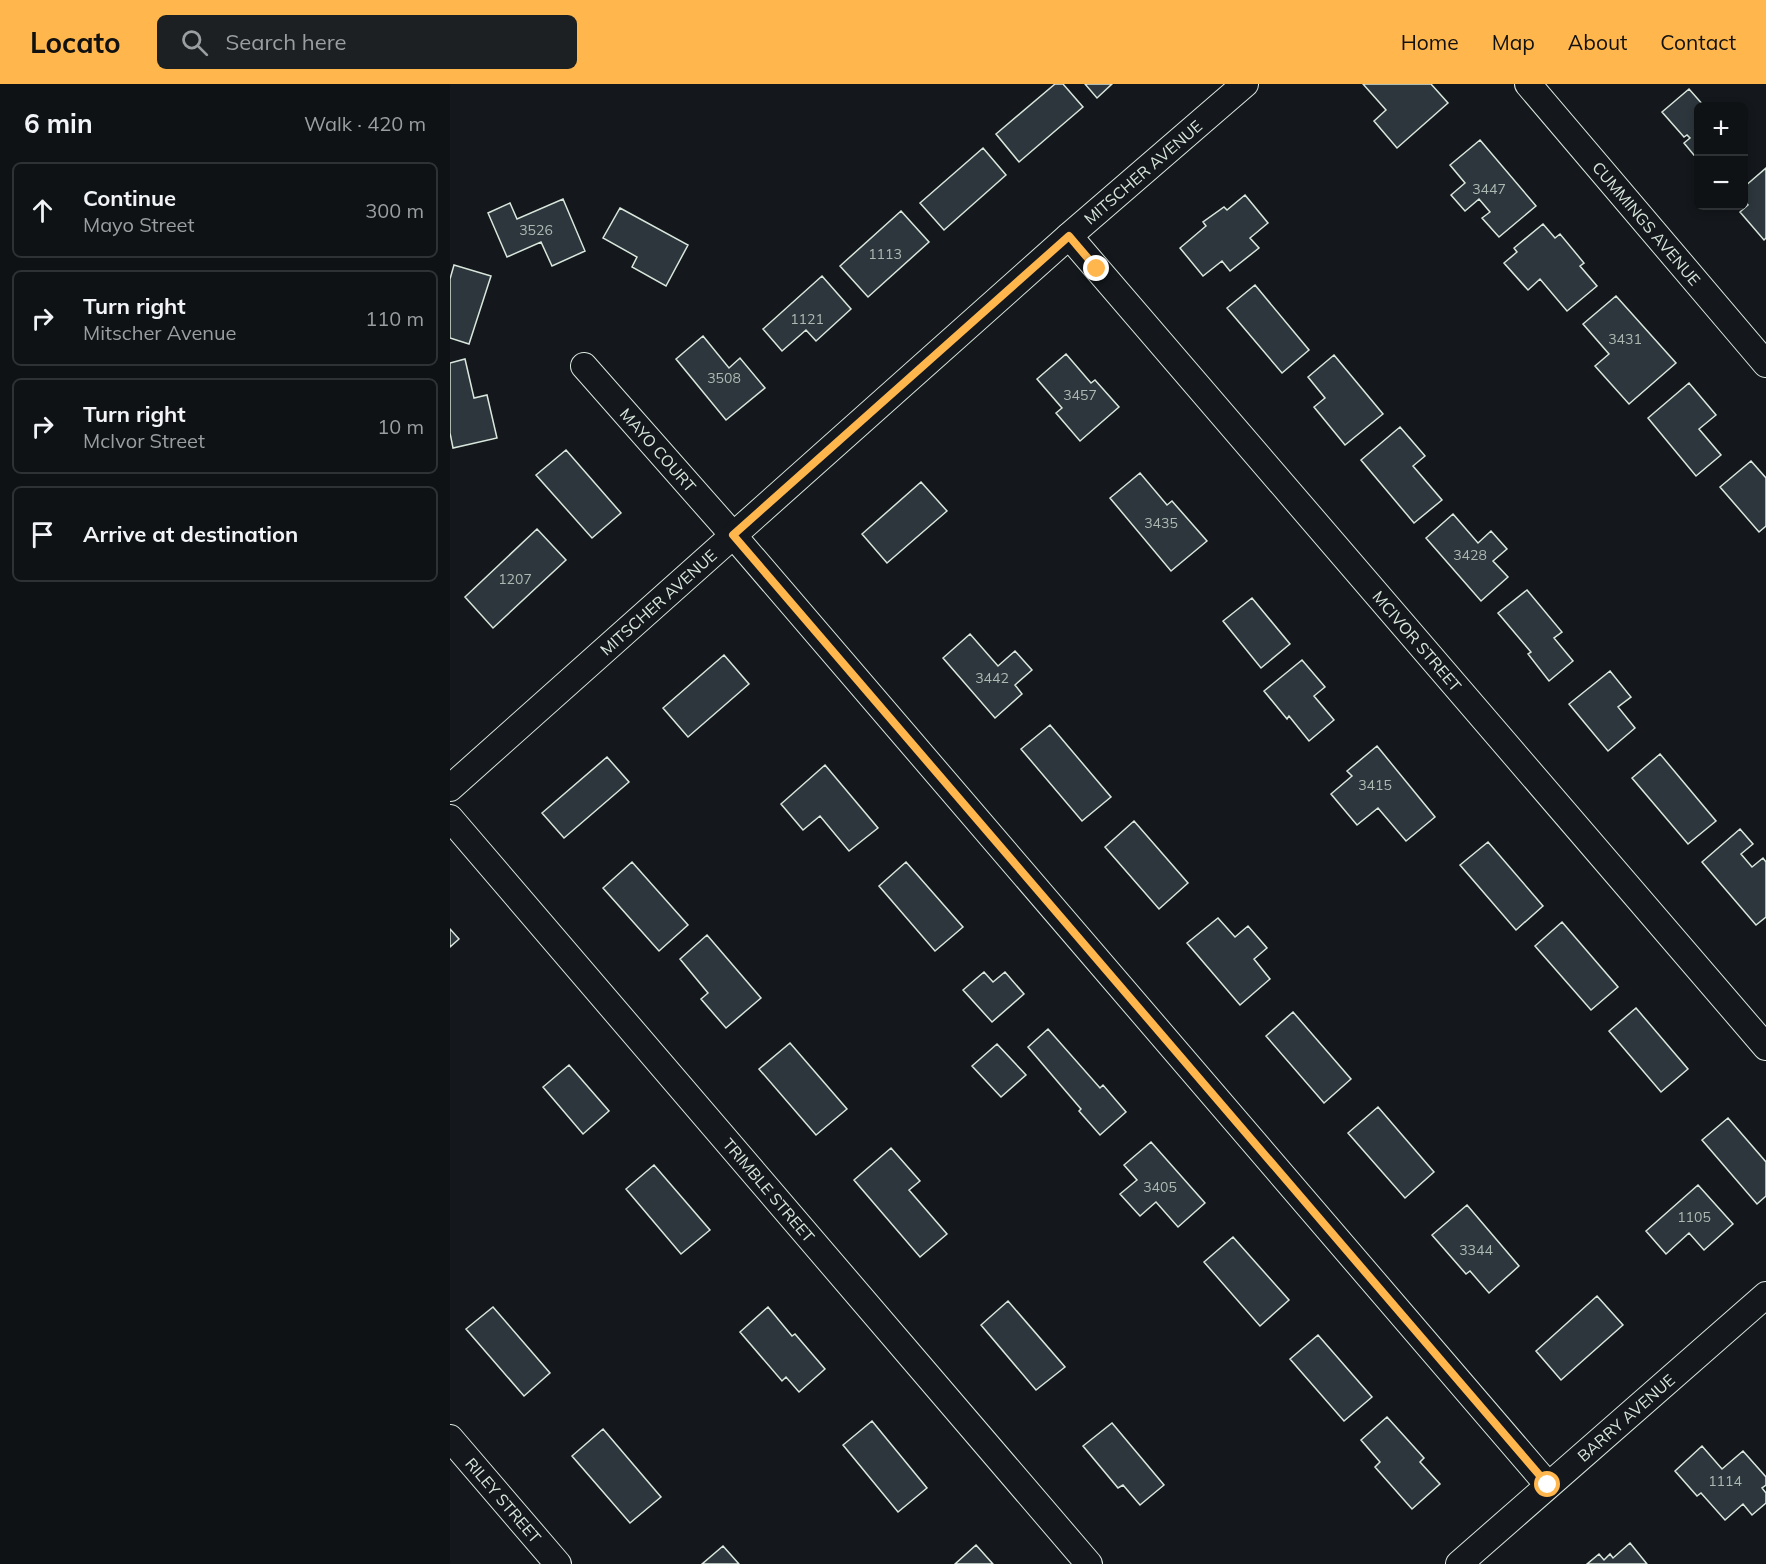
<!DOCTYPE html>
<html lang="en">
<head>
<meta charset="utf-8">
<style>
  body { margin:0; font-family:Mulish,sans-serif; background:#1d2022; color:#f1f3f6 }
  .controls { position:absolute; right:18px; top:18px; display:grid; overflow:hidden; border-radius:9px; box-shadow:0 3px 9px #0003 }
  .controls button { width:54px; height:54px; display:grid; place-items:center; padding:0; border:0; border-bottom:2px solid #2f3234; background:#0f1215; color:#f1f3f6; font:30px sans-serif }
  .stop { position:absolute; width:18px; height:18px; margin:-14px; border:4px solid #ffb74d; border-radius:50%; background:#fff }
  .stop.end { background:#ffb74d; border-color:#fff; box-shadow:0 2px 6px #0008 }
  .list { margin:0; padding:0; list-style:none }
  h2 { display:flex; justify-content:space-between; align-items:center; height:78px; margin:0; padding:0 24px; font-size:26px }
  h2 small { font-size:20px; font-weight:400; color:#9b9ea0 }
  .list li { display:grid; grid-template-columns:39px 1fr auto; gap:18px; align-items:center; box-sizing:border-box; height:96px; margin:0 12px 12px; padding:0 12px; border:2px solid #2f3234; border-radius:9px }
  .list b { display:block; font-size:22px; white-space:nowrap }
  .list p { margin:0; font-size:20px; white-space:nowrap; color:#9b9ea0 }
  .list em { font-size:20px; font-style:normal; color:#9b9ea0 }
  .icon { flex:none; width:33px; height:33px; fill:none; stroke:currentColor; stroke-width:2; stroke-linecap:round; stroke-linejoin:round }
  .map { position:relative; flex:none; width:1316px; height:1480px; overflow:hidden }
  header { display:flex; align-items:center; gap:36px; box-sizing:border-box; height:84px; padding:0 30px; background:#ffb74d; color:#111 }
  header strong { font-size:28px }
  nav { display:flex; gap:33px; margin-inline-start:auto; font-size:21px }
  .search { width:420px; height:54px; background:#1d2022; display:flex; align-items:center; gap:15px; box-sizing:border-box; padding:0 21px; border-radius:9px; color:#9b9ea0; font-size:22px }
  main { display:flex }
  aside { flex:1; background:#0f1215 }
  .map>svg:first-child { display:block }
</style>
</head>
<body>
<header>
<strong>Locato</strong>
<div class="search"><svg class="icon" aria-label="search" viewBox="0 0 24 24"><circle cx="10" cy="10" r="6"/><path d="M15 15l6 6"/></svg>Search here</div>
<nav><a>Home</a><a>Map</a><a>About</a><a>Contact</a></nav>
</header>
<main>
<aside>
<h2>6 min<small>Walk · 420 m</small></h2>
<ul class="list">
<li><svg class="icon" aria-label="ahead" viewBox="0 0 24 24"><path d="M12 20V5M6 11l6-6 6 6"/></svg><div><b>Continue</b><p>Mayo Street</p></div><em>300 m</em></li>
<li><svg class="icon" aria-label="right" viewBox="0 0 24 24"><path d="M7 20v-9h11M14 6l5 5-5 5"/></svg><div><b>Turn right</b><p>Mitscher Avenue</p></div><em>110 m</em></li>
<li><svg class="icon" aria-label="right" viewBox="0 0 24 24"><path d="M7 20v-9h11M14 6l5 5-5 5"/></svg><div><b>Turn right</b><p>McIvor Street</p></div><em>10 m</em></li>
<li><svg class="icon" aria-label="arrive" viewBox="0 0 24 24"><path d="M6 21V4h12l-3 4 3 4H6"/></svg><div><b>Arrive at destination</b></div></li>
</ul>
</aside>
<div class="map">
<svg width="1316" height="1480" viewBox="0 0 1316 1480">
  <rect width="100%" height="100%" fill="#14181c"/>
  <!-- building -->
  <path fill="#2c363c" stroke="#d8e6dc" stroke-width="1.5" d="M605,0H613L633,23L569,78L546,50Z
    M635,0H662L647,14Z
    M913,0H981L998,19L947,64L924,37L936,26Z
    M1239,5L1254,22H1248V76L1234,59L1240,54L1237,51L1234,53L1212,28Z
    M1030,56L1086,122L1049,153L1032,134L1040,128L1029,115L1015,127L1001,111L1015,99L1000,81Z
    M533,64L556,91L494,146L470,119Z
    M1316,84V154L1314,156L1290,128L1298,121L1294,116V103Z
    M795,111L818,139L800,154L809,164L780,187L772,177L753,192L730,164L756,142L753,138L774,123L777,126Z
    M113,115L135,167L102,182L91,158L57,173L38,129L60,119L67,135Z
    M170,124L238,161L216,202L182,183L187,173L153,154Z
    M451,127L479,158L418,213L390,182Z
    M1093,140L1105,154L1110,150L1134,179L1130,182L1147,202L1117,227L1090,195L1078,206L1054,179L1067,168L1064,164Z
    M4,181L41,192L19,260L0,254V195Z
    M372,192L401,225L366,257L356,246L332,267L313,245Z
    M805,201L859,266L832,289L777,224Z
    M1166,212L1226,279L1179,320L1145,282L1159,270L1133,240Z
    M253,252L279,284L290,274L315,304L276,336L226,275Z
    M616,270L641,299L645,296L669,323L630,357L606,329L612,324L587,295Z
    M884,271L933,330L895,361L864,323L875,314L858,293Z
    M15,275L24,314L37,311L47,354L3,364L0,349V279Z
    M1239,299L1266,331L1249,345L1271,371L1246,392L1198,334Z
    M950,343L975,372L963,382L992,416L964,439L911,376Z
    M116,366L171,429L142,454L86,391Z
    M1301,377L1316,394V442L1309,448L1270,403Z
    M690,389L717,421L722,417L757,457L721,487L660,414Z
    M471,398L497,427L437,479L412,450Z
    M1003,430L1028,459L1041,447L1057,465L1043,477L1058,493L1031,517L976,454Z
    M87,445L116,476L43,544L15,513Z
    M1077,506L1112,548L1104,554L1123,577L1099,597L1078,570L1081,568L1048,529Z
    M802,514L840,560L811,584L773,537Z
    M520,550L548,582L565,567L582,586L565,601L572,610L545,634L493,574Z
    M274,571L299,600L238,653L213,624Z
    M852,576L875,603L864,612L884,636L859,657L839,632L837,635L814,607Z
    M1160,587L1181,613L1168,623L1185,644L1158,667L1119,620Z
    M600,641L661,713L632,737L571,665Z
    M927,662L985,733L956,757L928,724L907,741L881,710L902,692L897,687Z
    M1210,670L1266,737L1238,760L1182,694Z
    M157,673L179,698L114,754L92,729Z
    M375,681L428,744L399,767L370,732L353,746L331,720Z
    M684,737L738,799L709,825L655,763Z
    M1290,745L1303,760L1291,770L1302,783L1313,774L1316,778V833L1306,841L1252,778Z
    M1038,758L1093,822L1066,846L1010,781Z
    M182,778L238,841L209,867L153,804Z
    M456,778L513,843L485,867L429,802Z
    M768,834L785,853L798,842L817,864L804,875L820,895L790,921L737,859Z
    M1112,838L1168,903L1141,926L1085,862Z
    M0,845L9,855L0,863Z
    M257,851L311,914L276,944L251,915L258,909L230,875Z
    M534,888L543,898L555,888L574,910L542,938L513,906Z
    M1186,924L1238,985L1211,1008L1159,947Z
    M843,928L901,995L874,1019L816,952Z
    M598,945L650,1004L653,1001L676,1028L650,1051L629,1027L631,1025L578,963Z
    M340,959L397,1025L366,1051L309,985Z
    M547,960L576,991L551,1013L522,982Z
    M119,981L159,1027L133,1050L93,1003Z
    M928,1023L984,1088L955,1114L898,1049Z
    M1278,1034L1316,1078V1112L1307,1120L1252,1056Z
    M701,1058L755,1119L728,1143L706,1118L690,1132L670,1110L687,1096L674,1081Z
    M441,1064L470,1097L459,1106L497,1150L470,1173L404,1096Z
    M204,1081L260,1146L231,1170L176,1105Z
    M1248,1101L1283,1140L1254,1166L1239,1149L1216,1170L1196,1147Z
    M1017,1121L1069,1182L1039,1209L1020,1187L1016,1190L982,1151Z
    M783,1153L839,1216L810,1242L754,1178Z
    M1147,1212L1173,1241L1111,1296L1086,1267Z
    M558,1217L615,1283L586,1306L531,1241Z
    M43,1223L100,1289L74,1312L16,1245Z
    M318,1223L342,1252L345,1250L375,1285L349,1308L336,1293L332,1297L290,1248Z
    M868,1251L922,1313L894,1337L840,1275Z
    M937,1333L974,1374L970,1378L990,1400L962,1425L925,1383L930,1378L911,1356Z
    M422,1337L477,1404L448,1428L393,1361Z
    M662,1339L714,1401L690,1421L673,1401L668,1404L633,1362Z
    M153,1345L211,1413L180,1439L122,1372Z
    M1252,1362L1272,1385L1293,1367L1316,1393V1401L1312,1404L1316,1409V1419L1302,1431L1293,1420L1275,1436L1251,1409L1247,1412L1225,1387Z
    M1180,1459L1197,1480H1137L1149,1470L1154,1476L1160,1470L1163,1474Z
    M526,1461L543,1480H505Z
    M273,1462L289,1480H252Z"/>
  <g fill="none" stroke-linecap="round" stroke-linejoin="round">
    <!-- minor casing -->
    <g stroke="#d8e6dc" stroke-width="28">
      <g id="minor">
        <path id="s1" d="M1078,0L1316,280"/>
        <path id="s2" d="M619,152L1316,963"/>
        <path id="s3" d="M134,282L283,451L1098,1401"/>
        <path id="s4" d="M0,704L619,152L795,0"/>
        <path id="s5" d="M0,734L639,1480"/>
        <path id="s6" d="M0,1354L108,1480"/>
        <path id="s7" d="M1009,1480L1316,1211"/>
      </g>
    </g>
    <!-- minor -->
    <use href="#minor" stroke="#14181c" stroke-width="26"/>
  </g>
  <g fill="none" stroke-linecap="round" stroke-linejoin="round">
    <!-- route -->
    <path stroke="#ffb74d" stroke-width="8" d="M647,185L619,152L283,451L1098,1401"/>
  </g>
  <g text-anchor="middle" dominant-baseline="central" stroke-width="4.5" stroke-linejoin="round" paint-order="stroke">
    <!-- number labels -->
    <g font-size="14" fill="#adbab4">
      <text x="1039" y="105">3447</text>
      <text x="86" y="146">3526</text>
      <text x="435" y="170">1113</text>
      <text x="357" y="235">1121</text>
      <text x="1175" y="255">3431</text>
      <text x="274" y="294">3508</text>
      <text x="630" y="311">3457</text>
      <text x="711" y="439">3435</text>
      <text x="1020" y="471">3428</text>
      <text x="65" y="495">1207</text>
      <text x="542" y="594">3442</text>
      <text x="925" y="701">3415</text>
      <text x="710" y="1103">3405</text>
      <text x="1244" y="1133">1105</text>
      <text x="1026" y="1166">3344</text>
      <text x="1275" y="1397">1114</text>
    </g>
    <!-- street labels -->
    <g font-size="16" fill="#d8e6dc" stroke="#14181c">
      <text stroke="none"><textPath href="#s4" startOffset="927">MITSCHER AVENUE</textPath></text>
      <text stroke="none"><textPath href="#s1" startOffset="183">CUMMINGS AVENUE</textPath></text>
      <text stroke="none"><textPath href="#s3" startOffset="112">MAYO COURT</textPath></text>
      <text stroke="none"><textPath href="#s4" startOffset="279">MITSCHER AVENUE</textPath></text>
      <text stroke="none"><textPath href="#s2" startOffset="534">MCIVOR STREET</textPath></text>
      <text stroke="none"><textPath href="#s5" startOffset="490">TRIMBLE STREET</textPath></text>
      <text stroke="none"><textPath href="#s7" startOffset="222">BARRY AVENUE</textPath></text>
      <text stroke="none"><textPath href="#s6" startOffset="82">RILEY STREET</textPath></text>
    </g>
  </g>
</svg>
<div class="controls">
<button>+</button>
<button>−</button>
</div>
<div class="stop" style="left:1098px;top:1401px"></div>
<div class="stop end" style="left:647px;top:185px"></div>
</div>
</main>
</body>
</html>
